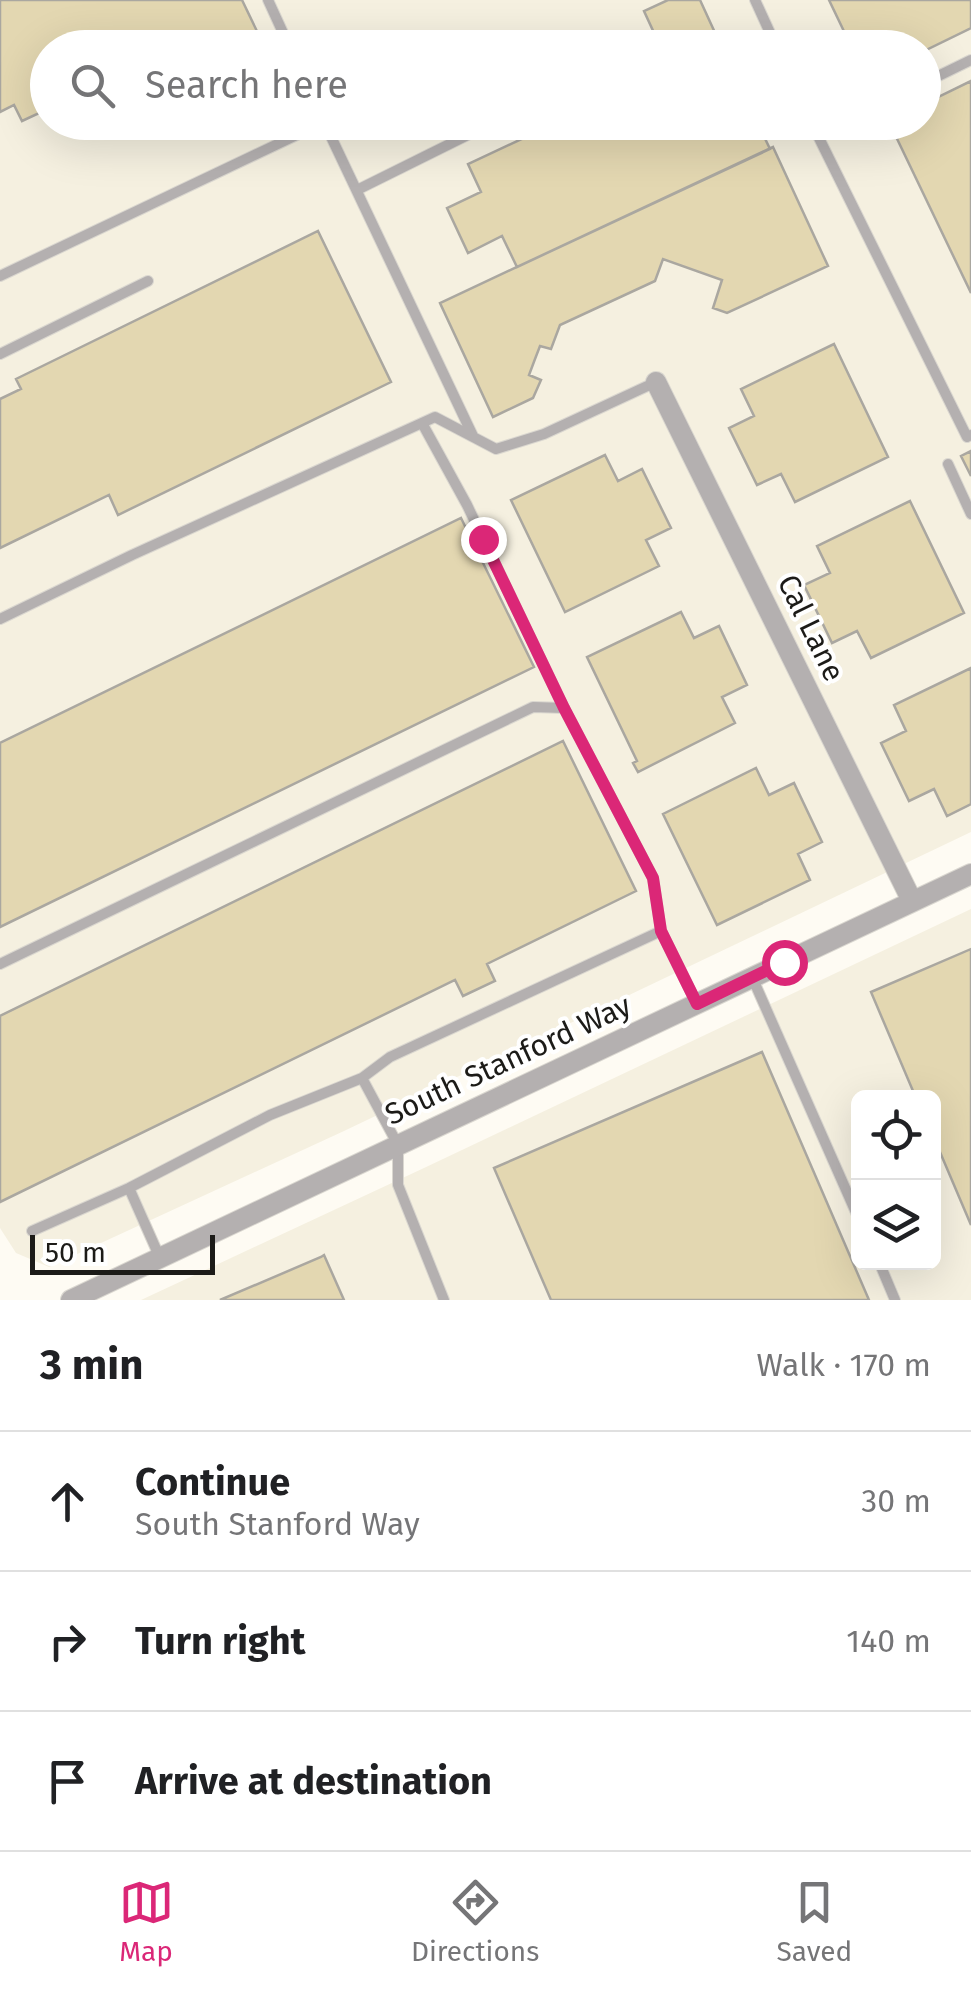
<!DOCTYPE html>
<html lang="en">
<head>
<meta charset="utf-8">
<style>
  body { margin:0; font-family:"Fira Sans",sans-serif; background:#f2f2f2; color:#202124 }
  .controls { position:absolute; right:30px; bottom:30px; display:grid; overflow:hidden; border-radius:15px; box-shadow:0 10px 40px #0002 }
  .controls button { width:90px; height:90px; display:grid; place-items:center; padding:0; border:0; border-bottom:2px solid #e0e0e0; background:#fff; color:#202124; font:50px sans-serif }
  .scale { position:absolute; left:30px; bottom:25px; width:185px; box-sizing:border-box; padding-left:10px; border:5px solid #1c1b18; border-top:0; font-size:28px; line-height:35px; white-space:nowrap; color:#1c1b18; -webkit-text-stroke:8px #fff; paint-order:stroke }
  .stop { position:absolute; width:30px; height:30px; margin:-22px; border:8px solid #db2777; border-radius:50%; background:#fff }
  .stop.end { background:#db2777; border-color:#fff; box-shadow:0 2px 10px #0008 }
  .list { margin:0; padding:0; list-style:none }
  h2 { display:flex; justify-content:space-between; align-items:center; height:130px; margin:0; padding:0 40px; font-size:42px }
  h2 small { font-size:32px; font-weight:400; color:#757577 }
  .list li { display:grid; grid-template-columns:65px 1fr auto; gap:30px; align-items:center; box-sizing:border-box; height:140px; padding:0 40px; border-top:2px solid #e0e0e0 }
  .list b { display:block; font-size:38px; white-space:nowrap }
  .list p { margin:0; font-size:32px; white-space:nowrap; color:#757577 }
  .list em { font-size:32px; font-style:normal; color:#757577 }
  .icon { flex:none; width:55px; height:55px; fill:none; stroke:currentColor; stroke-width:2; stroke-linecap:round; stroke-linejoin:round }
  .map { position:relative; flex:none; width:971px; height:1300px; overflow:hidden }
  .search { position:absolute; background:#fff; box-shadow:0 10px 40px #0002; left:30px; right:30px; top:30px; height:110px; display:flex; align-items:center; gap:25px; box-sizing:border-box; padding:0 35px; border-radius:55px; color:#757577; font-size:38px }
  .sheet { height:550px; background:#fff }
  nav { display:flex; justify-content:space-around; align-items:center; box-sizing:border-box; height:140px; border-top:2px solid #e0e0e0; background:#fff; font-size:28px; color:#757577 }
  nav a { display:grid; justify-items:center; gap:5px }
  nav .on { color:#db2777 }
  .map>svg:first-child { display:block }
</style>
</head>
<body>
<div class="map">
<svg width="971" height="1300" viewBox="0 0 971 1300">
  <rect width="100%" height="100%" fill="#fefbf3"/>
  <!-- built -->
  <path fill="#f5f0e0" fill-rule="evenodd" d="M0,0H971V832L344,1131L49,1267L16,1253L0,1228ZM48,48H924V122H48Z
    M971,909V1300H141L424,1168ZM858,1098H934V1262H858Z"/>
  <!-- building -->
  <path fill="#e3d7b1" stroke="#aaa7a0" stroke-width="2.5" d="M0,0H242L265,48H48V109L22,121L14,105L0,112Z
    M668,0H700L722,48H661L644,11Z
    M829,0H971V28L924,51V48H852Z
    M971,81V293L889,122H924V104Z
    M558,122H757L770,149L517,267L502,236L468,253L447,208L481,192L468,164Z
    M773,147L828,266L727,313L713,308L722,280L663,259L655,281L560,325L551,349L540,346L535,359L529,375L541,380L533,398L493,417L440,303Z
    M318,231L391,382L118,515L109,495L0,548V399L21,389L16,379Z
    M834,344L888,457L795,502L781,474L757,485L729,428L754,416L741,389Z
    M971,451V476L961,456Z
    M605,455L618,481L642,469L671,528L646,540L659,566L565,612L511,500Z
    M910,501L964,613L871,658L857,631L832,643L804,585L830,573L817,546Z
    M461,518L534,667L0,927V743Z
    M681,612L694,638L719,626L747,685L722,697L735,723L638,772L633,763L637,761L587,657Z
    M971,668V804L947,816L934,789L909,801L881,743L906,731L894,705Z
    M563,741L636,891L487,964L495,981L463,996L455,980L0,1202V1016Z
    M756,768L769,795L794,783L822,842L798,854L810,880L717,925L663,814Z
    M971,949V1225L934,1138V1098H916L871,992Z
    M762,1052L869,1300H551L494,1168Z
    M324,1255L344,1300H220L321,1257Z"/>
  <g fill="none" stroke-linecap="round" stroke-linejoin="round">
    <!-- service casing -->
    <g stroke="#dad7d0" stroke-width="12">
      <path id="service" d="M268,0L290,48
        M755,0L777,48
        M924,83L971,60
        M324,122L473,436
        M812,122L818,136
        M845,122L818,136L967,437L971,435
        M357,190L494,122
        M0,276L324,122
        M0,354L148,281
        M422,423L467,505L564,708
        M948,464L971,514
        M0,619L132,555L435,417L496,449L544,434L656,382
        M661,931L697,1004
        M0,964L533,707L564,708L653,878L661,931L390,1057L362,1078L398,1145V1185L444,1300
        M752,977L858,1217
        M129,1188L160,1258
        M32,1231L129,1188L270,1115L362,1078
        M879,1262L895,1300"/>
    </g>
    <!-- minor casing -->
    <g stroke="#dad7d0" stroke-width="22">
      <path id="minor" d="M656,382L912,901
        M71,1300L971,874"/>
    </g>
    <!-- service -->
    <use href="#service" stroke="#b4b0b0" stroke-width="10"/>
    <!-- minor -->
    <use href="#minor" stroke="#b4b0b0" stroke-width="20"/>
  </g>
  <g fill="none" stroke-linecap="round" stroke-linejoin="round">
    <!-- route -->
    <path stroke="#db2777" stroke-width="12" d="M483,539L564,708L653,878L661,931L697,1004L784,962"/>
  </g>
  <g text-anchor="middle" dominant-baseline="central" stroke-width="8" stroke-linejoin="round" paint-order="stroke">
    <!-- street labels -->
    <g font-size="30" fill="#1c1b18" stroke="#fff">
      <text transform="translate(811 628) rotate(64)">Cal Lane</text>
      <text transform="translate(508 1060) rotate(-25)">South Stanford Way</text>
    </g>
  </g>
</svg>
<div class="controls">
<button><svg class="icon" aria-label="locate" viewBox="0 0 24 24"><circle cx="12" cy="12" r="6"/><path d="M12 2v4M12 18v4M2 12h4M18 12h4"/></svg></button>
<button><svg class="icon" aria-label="layers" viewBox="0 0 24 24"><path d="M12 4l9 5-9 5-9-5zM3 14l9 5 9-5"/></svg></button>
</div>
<div class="scale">50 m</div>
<div class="stop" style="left:784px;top:962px"></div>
<div class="stop end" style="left:483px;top:539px"></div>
<div class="search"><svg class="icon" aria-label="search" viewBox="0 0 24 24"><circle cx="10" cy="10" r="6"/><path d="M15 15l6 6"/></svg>Search here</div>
</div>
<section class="sheet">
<h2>3 min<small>Walk · 170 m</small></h2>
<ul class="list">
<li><svg class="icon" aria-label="ahead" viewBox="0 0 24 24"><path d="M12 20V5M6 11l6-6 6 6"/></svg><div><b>Continue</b><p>South Stanford Way</p></div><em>30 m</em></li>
<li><svg class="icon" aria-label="right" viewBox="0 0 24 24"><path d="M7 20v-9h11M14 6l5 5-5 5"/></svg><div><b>Turn right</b></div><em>140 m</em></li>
<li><svg class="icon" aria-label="arrive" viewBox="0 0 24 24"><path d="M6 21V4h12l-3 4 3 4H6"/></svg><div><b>Arrive at destination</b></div></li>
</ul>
</section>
<nav>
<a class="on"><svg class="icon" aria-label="map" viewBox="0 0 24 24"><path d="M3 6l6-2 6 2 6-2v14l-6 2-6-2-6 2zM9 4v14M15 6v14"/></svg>Map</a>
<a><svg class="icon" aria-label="directions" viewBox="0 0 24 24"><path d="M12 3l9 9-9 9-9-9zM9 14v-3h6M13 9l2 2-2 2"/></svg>Directions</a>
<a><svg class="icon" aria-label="saved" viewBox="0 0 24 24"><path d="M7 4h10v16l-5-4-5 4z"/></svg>Saved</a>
</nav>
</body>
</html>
